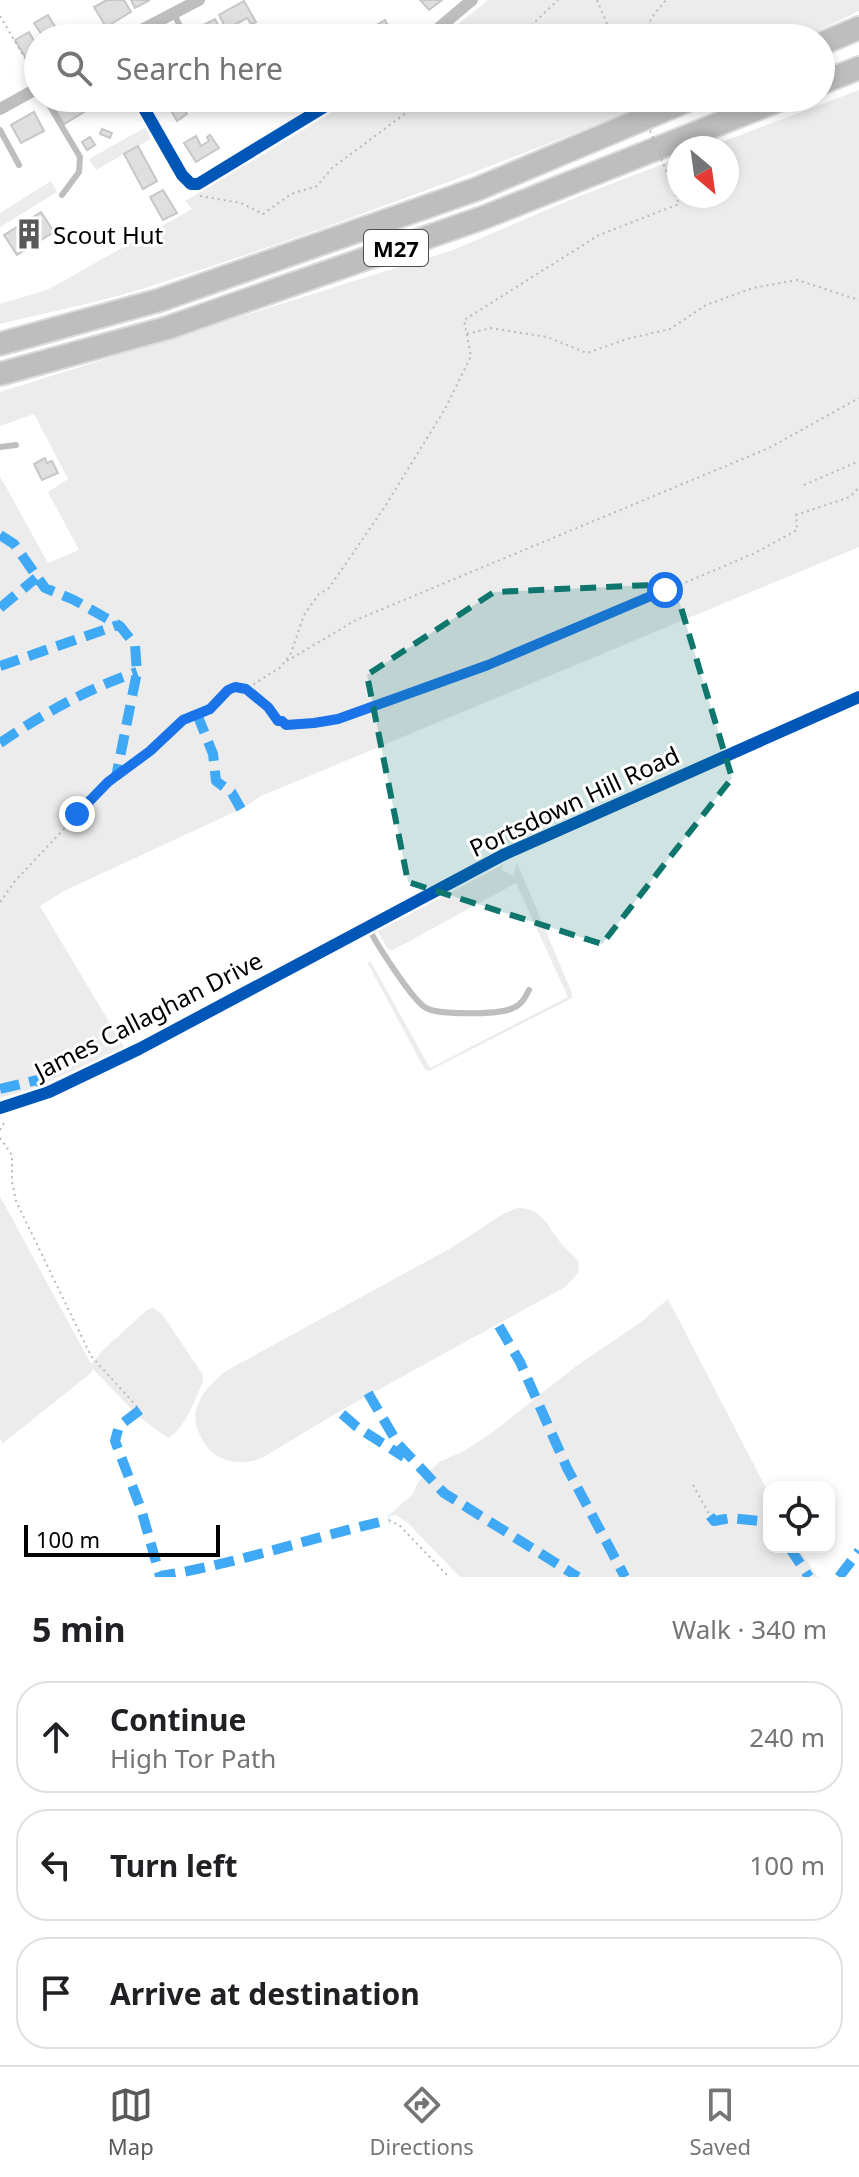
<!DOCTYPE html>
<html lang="en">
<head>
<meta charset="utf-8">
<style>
  body { margin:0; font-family:"Noto Sans",sans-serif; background:#f6f6f6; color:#202124 }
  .controls { position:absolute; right:24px; bottom:24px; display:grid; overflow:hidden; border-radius:16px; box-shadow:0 4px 12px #0003 }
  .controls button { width:72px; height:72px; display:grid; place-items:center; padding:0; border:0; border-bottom:2px solid #e0e0e0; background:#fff; color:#202124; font:40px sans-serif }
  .compass { position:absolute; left:667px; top:136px; width:72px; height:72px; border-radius:50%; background:#fff; box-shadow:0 4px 12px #0003; rotate:151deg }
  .scale { position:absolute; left:24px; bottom:20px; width:196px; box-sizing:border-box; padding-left:8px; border:4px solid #000; border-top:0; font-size:22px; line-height:28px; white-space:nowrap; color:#000; -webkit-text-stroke:6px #fff; paint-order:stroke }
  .stop { position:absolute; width:24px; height:24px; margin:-18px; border:6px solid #1a73e8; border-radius:50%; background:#fff }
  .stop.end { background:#1a73e8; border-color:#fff; box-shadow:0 2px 8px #0008 }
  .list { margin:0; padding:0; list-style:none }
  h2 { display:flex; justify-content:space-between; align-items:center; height:104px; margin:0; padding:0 32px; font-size:34px }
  h2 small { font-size:26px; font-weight:400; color:#757577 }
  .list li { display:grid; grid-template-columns:52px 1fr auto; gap:24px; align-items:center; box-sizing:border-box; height:112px; margin:0 16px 16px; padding:0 16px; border:2px solid #e0e0e0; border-radius:32px }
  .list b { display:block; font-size:30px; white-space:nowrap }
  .list p { margin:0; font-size:26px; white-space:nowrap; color:#757577 }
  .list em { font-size:26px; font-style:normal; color:#757577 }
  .icon { flex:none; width:44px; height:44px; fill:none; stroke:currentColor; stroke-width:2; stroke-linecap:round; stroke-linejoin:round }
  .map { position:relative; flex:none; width:859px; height:1577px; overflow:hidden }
  .search { position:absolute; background:#fff; box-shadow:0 4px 12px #0003; left:24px; right:24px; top:24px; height:88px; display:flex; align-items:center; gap:20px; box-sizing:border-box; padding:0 28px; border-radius:44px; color:#757577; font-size:30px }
  .sheet { height:488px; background:#fff }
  nav { display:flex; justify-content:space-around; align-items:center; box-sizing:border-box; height:112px; border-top:2px solid #e0e0e0; background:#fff; font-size:22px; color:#757577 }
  nav a { display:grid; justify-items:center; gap:4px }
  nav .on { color:#595959 }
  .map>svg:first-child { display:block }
</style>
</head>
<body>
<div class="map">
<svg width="859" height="1577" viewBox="0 0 859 1577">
  <rect width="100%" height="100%" fill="#fff"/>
  <!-- green -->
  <path fill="#ececec" d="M488,0H859V11L804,38H441Z
    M859,90V547L261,796L245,807L64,891L40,906L124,1047L37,1087L0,1098V476L48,563L79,550L48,492L68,479L34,414L0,426V392L453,250L582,195L679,158V196H727V148H706Z
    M355,98H662C493,167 321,232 148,287C100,302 49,312 0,324V304L47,290L192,209L185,201Z
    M148,126L154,137L96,170L89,159Z
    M51,181L57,192L0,227V213Z
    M568,811L570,814L504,847L502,841L530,816Z
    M504,861L502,870L513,876L517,863L572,993V998L429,1071L425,1070L367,962H371L430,1068L568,997L516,883L393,950L388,949L377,930Z
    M0,1196L91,1364L105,1348L147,1310L153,1308L162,1314L203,1375V1382C194,1400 186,1428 168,1438L138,1416L93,1369L91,1373L2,1444L0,1438Z
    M517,1208C546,1208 548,1230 565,1248C570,1253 575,1256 579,1262L578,1273L565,1287L340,1411L262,1458C235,1468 210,1460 199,1433C195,1424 194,1416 197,1407C201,1393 213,1382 224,1372L451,1248L503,1214Z
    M668,1299L769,1494V1547H797L818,1577H460L408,1523L396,1515L388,1516L413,1494L418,1482L439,1462L464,1451L493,1432L575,1367L641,1322Z"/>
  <!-- building -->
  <path fill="#dfdfdf" stroke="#c7c7c7" stroke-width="2" d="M107,0H124L131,12L106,27L94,7Z
    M131,0H150L135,8Z
    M420,0H442L429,10Z
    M244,1L256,22L251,24L247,18L234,25L238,31L230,36L219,15Z
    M48,15L62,38H44L34,23Z
    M215,19L224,37L191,38L188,33Z
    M385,20L395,38H371L367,31Z
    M29,32L38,48V60L30,65L15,40Z
    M69,98H107L64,124L54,107Z
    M289,98H309L295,107Z
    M182,106L187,114L177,121L172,112Z
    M34,112L44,131L21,143L11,125Z
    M102,129L112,133L110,138L100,134Z
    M210,135L219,148L196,162L184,143L196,136L201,146L209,141L207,137Z
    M90,137L95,145L87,150L82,142Z
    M138,146L157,181L143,189L124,154Z
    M163,190L177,213L163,220L150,197Z
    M41,212L54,232L17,255L4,235Z
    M45,458L47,463L52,461L58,473L42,480L34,464Z"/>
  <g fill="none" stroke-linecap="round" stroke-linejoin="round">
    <!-- motorway casing -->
    <g stroke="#dbdbdb" stroke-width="26">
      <path id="motorway" d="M821,44L859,28
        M821,83L859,68
        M0,344L160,300L477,189L693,98
        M0,374L167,328L485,217L784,98"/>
    </g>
    <!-- path -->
    <path stroke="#b9b9b9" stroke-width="2" stroke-dasharray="2 4" stroke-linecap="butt" d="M597,0L613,38
      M0,16L36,77
      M518,38L558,0
      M643,38L652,17L666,0
      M200,196L241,203L263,214L291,194L317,186L332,168L418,104L444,108L454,98
      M467,334L491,328L547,337L587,353L627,339L670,329L706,305L753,288L797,280L859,300
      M804,485L859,461
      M287,661L356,620L769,448L859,398
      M247,690L268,707L278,721H282L286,725L314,723L347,717L370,708L488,665L565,631L592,622L755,553L797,530L796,515L850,497L859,487
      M0,902L15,881L108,782L150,751L183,720L210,709L228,690L235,687L246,689L281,667L291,653L304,615L319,594L329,588L384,508L445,409L471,356L464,320L599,235L679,204L669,178
      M0,1130L5,1121
      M0,1138L12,1155V1182L16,1201L91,1356L140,1410
      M693,1485L710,1516
      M389,1520L400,1526L449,1577"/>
    <!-- service -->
    <path stroke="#bebebe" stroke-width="6" d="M174,14L186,38
      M45,98L80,157L79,172L62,195
      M0,130L19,165
      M0,447L16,445
      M368,927C376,943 412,1000 426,1008C439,1015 499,1015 513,1008C521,1005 525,998 529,990"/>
    <!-- minor -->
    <path stroke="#bebebe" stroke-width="12" d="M126,38L199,0
      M427,38L472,0
      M138,98L182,175L191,184H198L339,98
      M0,109L38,88"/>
    <!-- tertiary -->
    <path stroke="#bebebe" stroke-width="14" d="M0,1108L49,1092L139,1049L503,855L859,697"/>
    <!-- motorway -->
    <use href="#motorway" stroke="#bebebe" stroke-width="22"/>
    <!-- path-bridge -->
    <path stroke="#b9b9b9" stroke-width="2" stroke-dasharray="2 4" stroke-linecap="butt" d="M639,103L669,178"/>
    <!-- quiet -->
    <path stroke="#3fa9f5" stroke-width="10" stroke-dasharray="20 10" stroke-linecap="butt" d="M0,535L14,544L45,588L74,600L120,626L135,645L137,672L116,777
      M0,608L36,578
      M0,666L118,625
      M197,714L213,754L216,781L232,793L241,809
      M0,743C44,713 87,689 137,672
      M0,1089L37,1080L49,1092
      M499,1326L520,1362L567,1468L625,1577
      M368,1393L398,1444L444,1493L578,1577
      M140,1410L119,1426L115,1441L141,1509L160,1576C237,1564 312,1537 389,1520
      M342,1414L357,1427L404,1457
      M710,1516L714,1521L731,1518L769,1522
      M789,1547L809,1577
      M839,1577L859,1551"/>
    <!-- cycleway casing -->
    <g stroke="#fff" stroke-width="17">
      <path id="cycleway" d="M138,98L182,175L191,184H198L339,98
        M0,1108L49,1092L139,1049L503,855L859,697"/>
    </g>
    <!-- cycleway -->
    <use href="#cycleway" stroke="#0057b8" stroke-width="12"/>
  </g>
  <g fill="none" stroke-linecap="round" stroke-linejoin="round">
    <!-- route -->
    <path stroke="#1a73e8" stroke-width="10" d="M77,814L108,782L150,751L183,720L210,709L228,690L235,687L246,689L268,707L278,721H282L286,725L314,723L338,719L488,665L665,590"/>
  </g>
  <!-- marked area -->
  <path fill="#0f766e" fill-opacity="0.2" stroke="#0f766e" stroke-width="6" stroke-dasharray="16 10" stroke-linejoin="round" d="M674,584L732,778L602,944L408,882L367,675L494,592Z"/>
  <!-- icons -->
  <defs>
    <g id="building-bare" transform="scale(2.4)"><path d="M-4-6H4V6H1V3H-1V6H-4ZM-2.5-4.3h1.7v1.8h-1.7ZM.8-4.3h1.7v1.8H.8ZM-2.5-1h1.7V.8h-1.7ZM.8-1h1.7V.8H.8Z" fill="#595959" stroke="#fff" stroke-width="2.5" paint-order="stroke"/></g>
  </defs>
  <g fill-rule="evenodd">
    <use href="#building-bare" x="29" y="234"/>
  </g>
  <g text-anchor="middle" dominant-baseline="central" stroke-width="6" stroke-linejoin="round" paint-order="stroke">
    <!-- shield labels -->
    <rect fill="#fff" stroke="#4c4c4c" stroke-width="2" x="364" y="230" width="64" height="36" rx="6"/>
    <g font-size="22" font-weight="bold" fill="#000">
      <text x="396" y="248">M27</text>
    </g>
    <!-- poi labels -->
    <g font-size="24" fill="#000" stroke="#fff" text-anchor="start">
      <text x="53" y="234">Scout Hut</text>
    </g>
    <!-- street labels -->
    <g font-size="24" fill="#000" stroke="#fff">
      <text transform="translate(574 801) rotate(-25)">Portsdown Hill Road</text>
      <text transform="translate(148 1015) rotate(-27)">James Callaghan Drive</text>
    </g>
  </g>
</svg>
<div class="controls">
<button><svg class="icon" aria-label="locate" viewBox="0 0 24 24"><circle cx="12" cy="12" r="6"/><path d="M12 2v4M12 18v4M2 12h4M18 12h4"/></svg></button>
</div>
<svg class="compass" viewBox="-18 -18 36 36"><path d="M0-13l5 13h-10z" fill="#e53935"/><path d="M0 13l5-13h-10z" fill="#757577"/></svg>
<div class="scale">100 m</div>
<div class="stop" style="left:665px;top:590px"></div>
<div class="stop end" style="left:77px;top:814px"></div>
<div class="search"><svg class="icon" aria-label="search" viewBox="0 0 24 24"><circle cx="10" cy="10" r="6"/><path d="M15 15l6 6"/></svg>Search here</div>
</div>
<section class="sheet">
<h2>5 min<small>Walk · 340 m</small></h2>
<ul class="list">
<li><svg class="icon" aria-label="ahead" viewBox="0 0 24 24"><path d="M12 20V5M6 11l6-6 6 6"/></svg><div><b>Continue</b><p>High Tor Path</p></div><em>240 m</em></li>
<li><svg class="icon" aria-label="left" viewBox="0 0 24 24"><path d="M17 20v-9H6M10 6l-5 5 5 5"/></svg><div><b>Turn left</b></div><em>100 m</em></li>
<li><svg class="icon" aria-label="arrive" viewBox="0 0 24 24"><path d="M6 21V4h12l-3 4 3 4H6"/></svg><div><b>Arrive at destination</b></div></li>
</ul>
</section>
<nav>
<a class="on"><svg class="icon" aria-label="map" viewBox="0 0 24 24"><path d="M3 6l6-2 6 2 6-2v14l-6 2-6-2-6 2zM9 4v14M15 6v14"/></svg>Map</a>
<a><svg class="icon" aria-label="directions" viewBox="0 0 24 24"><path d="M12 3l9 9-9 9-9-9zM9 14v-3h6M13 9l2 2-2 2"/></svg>Directions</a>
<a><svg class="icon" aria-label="saved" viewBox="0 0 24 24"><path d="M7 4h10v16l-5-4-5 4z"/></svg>Saved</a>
</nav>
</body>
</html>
